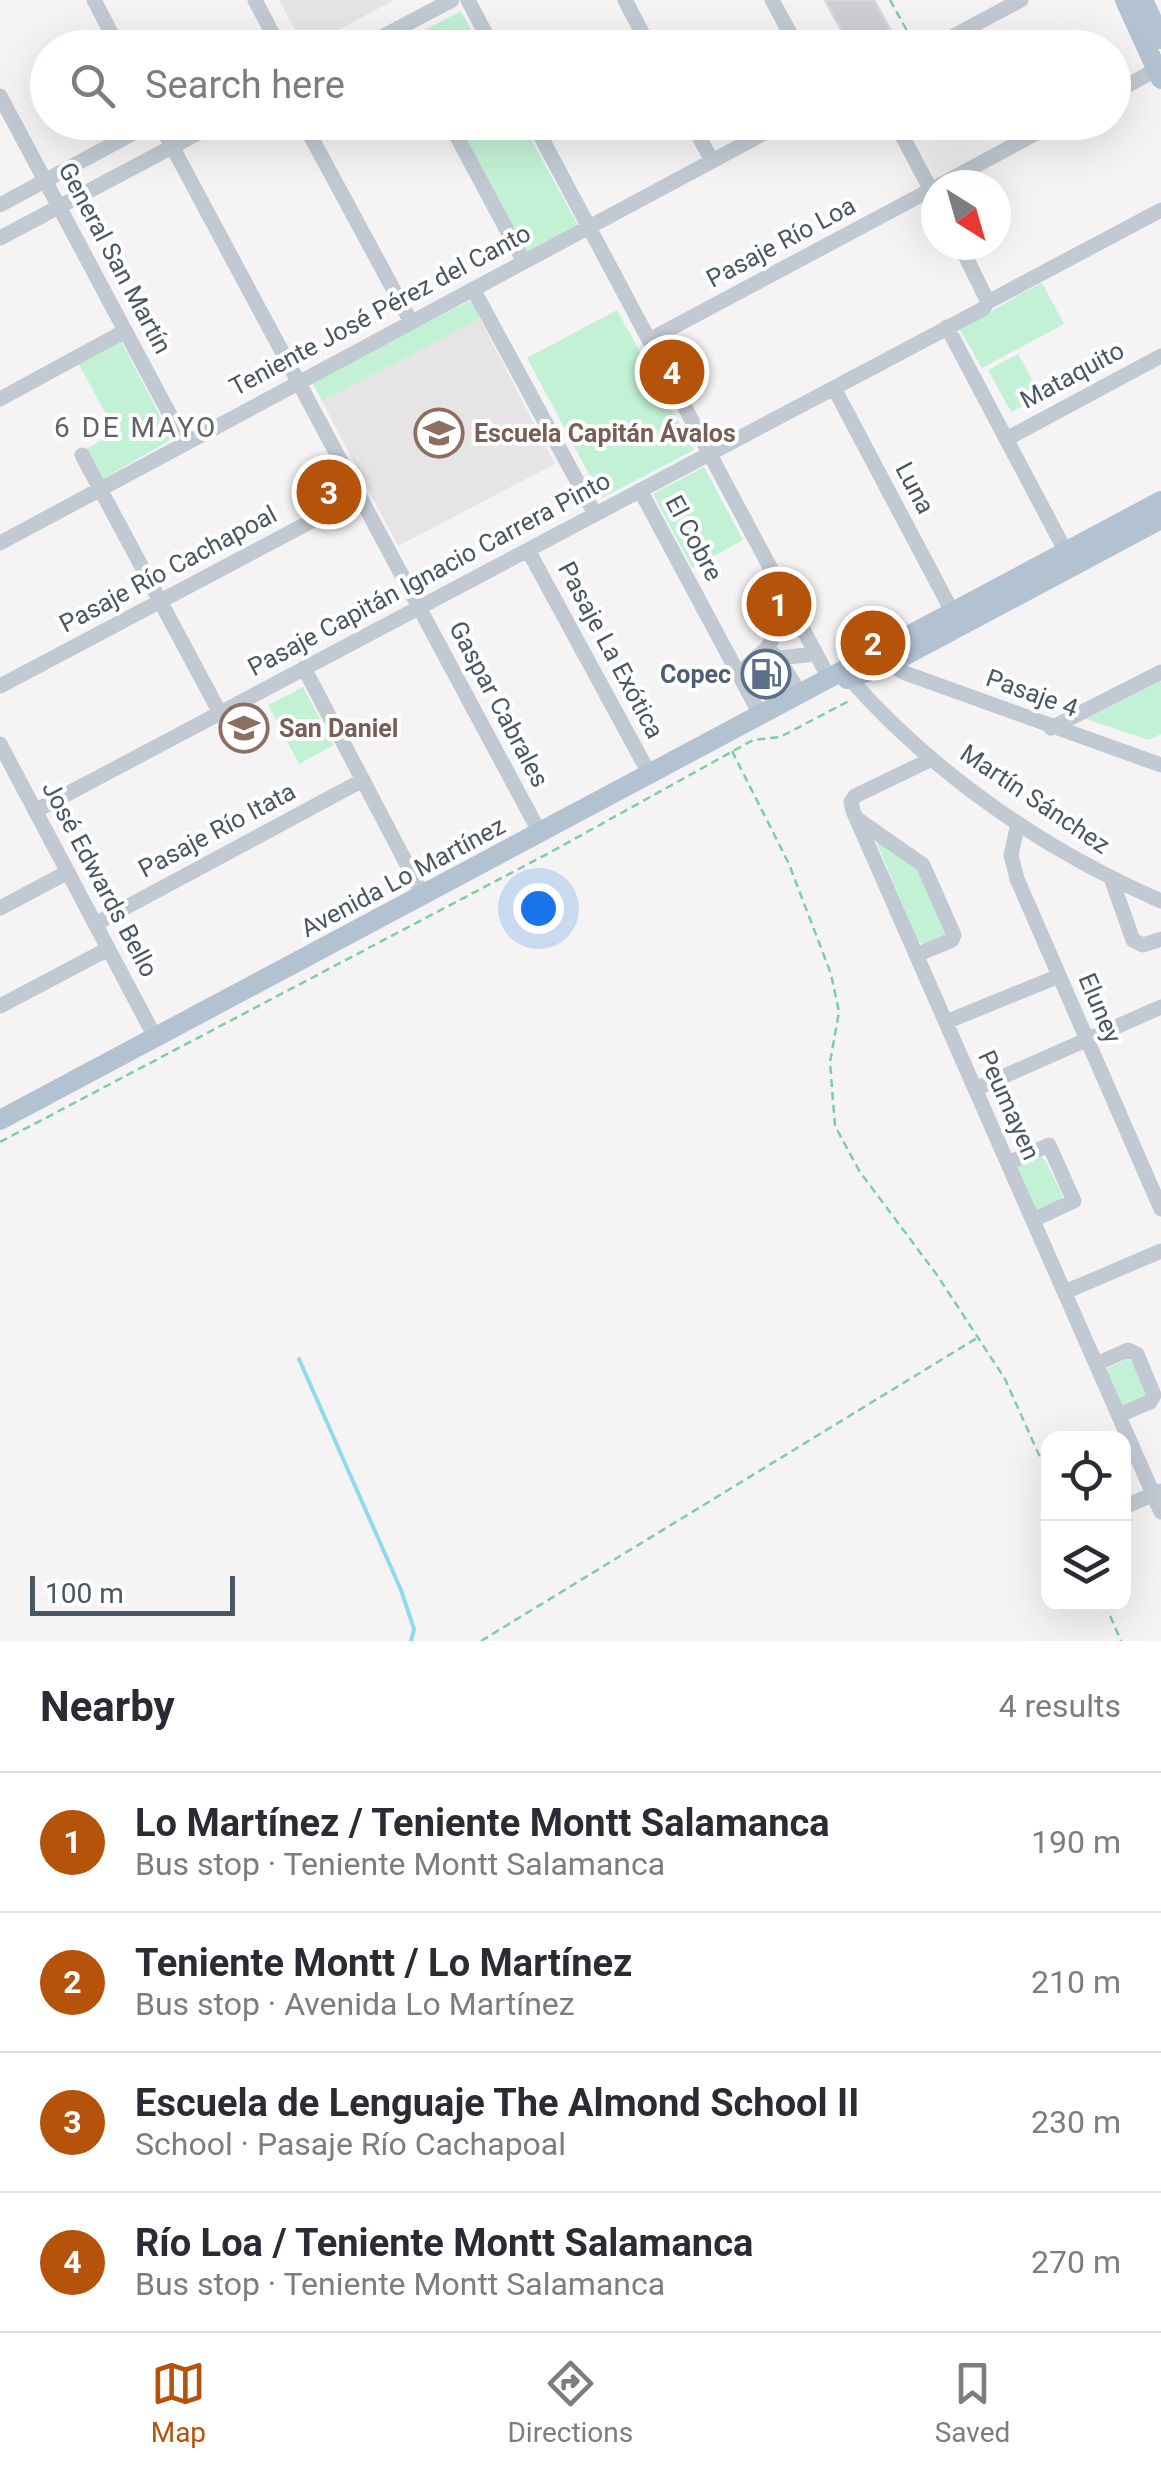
<!DOCTYPE html>
<html lang="en">
<head>
<meta charset="utf-8">
<style>
  body { margin:0; font-family:Roboto,sans-serif; background:#f2f2f3; color:#2b2b33 }
  .controls { position:absolute; right:30px; bottom:30px; display:grid; overflow:hidden; border-radius:20px; box-shadow:0 10px 40px #0002 }
  .controls button { width:90px; height:90px; display:grid; place-items:center; padding:0; border:0; border-bottom:2px solid #e1e1e2; background:#fff; color:#2b2b33; font:50px sans-serif }
  .compass { position:absolute; left:921px; top:170px; width:90px; height:90px; border-radius:50%; background:#fff; box-shadow:0 10px 40px #0002; rotate:143deg }
  .scale { position:absolute; left:30px; bottom:25px; width:205px; box-sizing:border-box; padding-left:10px; border:5px solid #4a5661; border-top:0; font-size:28px; line-height:35px; white-space:nowrap; color:#4a5661; -webkit-text-stroke:8px #fff; paint-order:stroke }
  .you { position:absolute; left:538px; top:908px; width:35px; height:35px; margin:-25px; border:8px solid #fff; border-radius:50%; background:#1a73e8; box-shadow:0 0 0 15px #1a73e833 }
  .badge { display:grid; place-items:center; width:65px; height:65px; border-radius:50%; background:#b45309; color:#fff; font-size:32px; font-weight:700 }
  .pin { position:absolute; translate:-50% -50%; border:5px solid #fff; box-shadow:0 2px 10px #0006 }
  .list { margin:0; padding:0; list-style:none }
  h2 { display:flex; justify-content:space-between; align-items:center; height:130px; margin:0; padding:0 40px; font-size:42px }
  h2 small { font-size:32px; font-weight:400; color:#7c7c81 }
  .list li { display:grid; grid-template-columns:65px 1fr auto; gap:30px; align-items:center; box-sizing:border-box; height:140px; padding:0 40px; border-top:2px solid #e1e1e2 }
  .list b { display:block; font-size:38px; white-space:nowrap }
  .list p { margin:0; font-size:32px; white-space:nowrap; color:#7c7c81 }
  .list em { font-size:32px; font-style:normal; color:#7c7c81 }
  .icon { flex:none; width:55px; height:55px; fill:none; stroke:currentColor; stroke-width:2; stroke-linecap:round; stroke-linejoin:round }
  .map { position:relative; flex:none; width:1161px; height:1641px; overflow:hidden }
  .search { position:absolute; background:#fff; box-shadow:0 10px 40px #0002; left:30px; right:30px; top:30px; height:110px; display:flex; align-items:center; gap:25px; box-sizing:border-box; padding:0 35px; border-radius:55px; color:#7c7c81; font-size:38px }
  .sheet { height:690px; background:#fff }
  nav { display:flex; justify-content:space-around; align-items:center; box-sizing:border-box; height:140px; border-top:2px solid #e1e1e2; background:#fff; font-size:28px; color:#7c7c81 }
  nav a { display:grid; justify-items:center; gap:5px }
  nav .on { color:#b45309 }
  .map>svg:first-child { display:block }
</style>
</head>
<body>
<div class="map">
<svg width="1161" height="1641" viewBox="0 0 1161 1641">
  <rect width="100%" height="100%" fill="#f5f3f3"/>
  <!-- education -->
  <path fill="#e6e4e5" d="M279,0H394L305,48Z
    M480,319L555,464L398,546L322,401Z"/>
  <!-- green -->
  <path fill="#c3f1d5" d="M461,11L481,47H414L409,38Z
    M454,123H522L578,225L524,254Z
    M1042,283L1064,324L982,368L960,330C989,314 1012,297 1042,283Z
    M469,301H473L480,319L322,401L312,382Z
    M617,310L694,450L602,498L527,358Z
    M120,339L172,439L101,480L84,450L116,432L78,363Z
    M1018,354L1041,396L1011,412L988,370Z
    M704,467L743,540L692,568L653,494Z
    M1161,681V734L1149,740L1086,719Z
    M303,687L334,745L299,764L268,705Z
    M876,841L919,869L948,930L946,936L921,944L917,939Z
    M1040,1156L1045,1160L1063,1196L1057,1204L1037,1213L1017,1164Z
    M1127,1359L1134,1361L1148,1392L1145,1397L1121,1408L1104,1370Z"/>
  <g fill="none" stroke-linecap="round" stroke-linejoin="round">
    <!-- stream -->
    <path stroke="#90daee" stroke-width="4" d="M299,1359L401,1590L414,1629L411,1641"/>
  </g>
  <!-- building -->
  <path fill="#cdcfd5" stroke="#d7d9de" stroke-width="2.5" d="M825,0H874L890,29L851,48Z
    M767,663L778,679L762,689L754,675Z"/>
  <g fill="none" stroke-linecap="round" stroke-linejoin="round">
    <!-- path -->
    <path stroke="#7ad0a6" stroke-width="2.5" stroke-dasharray="8 5" stroke-linecap="butt" d="M890,0L916,47
      M732,751L789,864L831,974L839,1012L830,1062L835,1126L860,1172L937,1275L1005,1379L1048,1475
      M0,1142L549,853L753,740L780,737L849,701
      M1105,1604L1121,1641
      M481,1641L977,1338"/>
    <!-- minor -->
    <path stroke="#c1cad2" stroke-width="15" d="M94,0L119,48
      M255,0L280,48
      M468,0L493,48
      M625,0L650,48
      M772,0L798,48
      M398,28L408,48
      M361,48L452,0
      M931,48L1021,0
      M1114,93L1157,69
      M0,96L185,443
      M159,122L540,833
      M303,122L411,322
      M449,122L524,262
      M533,122L830,680
      M691,122L712,161
      M895,122L936,200
      M940,185L1057,122
      M0,205L154,122
      M0,238L219,122
      M960,245L988,302
      M473,289L595,514
      M947,327L1066,552
      M649,340L936,187
      M834,388L953,613
      M0,399L125,331
      M1006,439L1161,356
      M82,455L220,713
      M640,490L761,716
      M0,543L785,122
      M528,550L650,775
      M767,648L778,658L801,695
      M778,658L816,654
      M889,664L905,673L1161,765
      M304,668L423,895
      M738,674L767,648L791,606
      M850,679C935,775 1044,850 1161,901
      M0,686L359,496
      M1051,728L1161,672
      M0,744L155,1037
      M932,759L855,796L851,802L853,811L1161,1512
      M35,811L983,309L988,302L1161,210
      M860,821L923,865L954,935L952,940L916,955
      M1018,823L1011,855L1017,879L1161,1209
      M1111,878L1133,940L1143,945L1161,939
      M0,908L68,872
      M95,924L363,780
      M0,1006L108,949
      M946,1022L1059,976
      M975,1089L1161,1007
      M1008,1163L1049,1145L1074,1201L1033,1220
      M1065,1292L1161,1251
      M1096,1364L1128,1350L1137,1354L1154,1395L1150,1402L1119,1415
      M1124,1507L1161,1491"/>
    <!-- major -->
    <path stroke="#b3c2d1" stroke-width="20" d="M1125,0L1161,79
      M1143,0L1161,39
      M847,679L889,664L1161,519
      M0,1120L1161,501"/>
  </g>
  <!-- icons -->
  <defs>
    <g id="school-ring" transform="scale(2.5)"><circle r="9.5" fill="#fff" stroke="#8d6e63" stroke-width="1.5"/><path d="M0-5L7-2L0 1L-7-2ZM-4 1L0 2.5L4 1V4Q0 6-4 4Z" fill="#8d6e63"/></g>
    <g id="fuel-ring" transform="scale(2.5)"><circle r="9.5" fill="#fff" stroke="#5c6f8a" stroke-width="1.5"/><path d="M-5.5-6h7V0h2V4h1.3V-2.5L3-4.5l.8-.8L6-3V5H2.5V1h-1V6h-7ZM-4.2-4.7v3.2H.2V-4.7Z" fill="#5c6f8a"/></g>
  </defs>
  <g fill-rule="evenodd">
    <use href="#school-ring" x="439" y="433"/>
    <use href="#fuel-ring" x="766" y="674"/>
    <use href="#school-ring" x="244" y="728"/>
  </g>
  <g text-anchor="middle" dominant-baseline="central" stroke-width="8" stroke-linejoin="round" paint-order="stroke">
    <!-- street labels -->
    <g font-size="25" fill="#4a5661" stroke="#fff">
      <text transform="translate(781 242) rotate(-28)">Pasaje Río Loa</text>
      <text transform="translate(115 258) rotate(62)">General San Martín</text>
      <text transform="translate(380 310) rotate(-28)">Teniente José Pérez del Canto</text>
      <text transform="translate(1072 375) rotate(-28)">Mataquito</text>
      <text transform="translate(915 488) rotate(62)">Luna</text>
      <text transform="translate(694 538) rotate(62)">El Cobre</text>
      <text transform="translate(168 569) rotate(-28)">Pasaje Río Cachapoal</text>
      <text transform="translate(429 574) rotate(-28)">Pasaje Capitán Ignacio Carrera Pinto</text>
      <text transform="translate(611 650) rotate(62)">Pasaje La Exótica</text>
      <text transform="translate(1032 693) rotate(20)">Pasaje 4</text>
      <text transform="translate(499 704) rotate(62)">Gaspar Cabrales</text>
      <text transform="translate(1035 799) rotate(34)">Martín Sánchez</text>
      <text transform="translate(217 830) rotate(-28)">Pasaje Río Itata</text>
      <text transform="translate(403 877) rotate(-28)">Avenida Lo Martínez</text>
      <text transform="translate(100 879) rotate(62)">José Edwards Bello</text>
      <text transform="translate(1100 1008) rotate(67)">Eluney</text>
      <text transform="translate(1009 1105) rotate(66)">Peumayen</text>
    </g>
    <!-- education labels -->
    <g font-size="25" font-weight="bold" fill="#785e54" stroke="#fff" text-anchor="start">
      <text x="474" y="433">Escuela Capitán Ávalos</text>
      <text x="279" y="728">San Daniel</text>
    </g>
    <!-- service labels -->
    <g font-size="25" font-weight="bold" fill="#4e5e75" stroke="#fff" text-anchor="end">
      <text x="731" y="674">Copec</text>
    </g>
    <!-- neighbourhood labels -->
    <g font-size="28" letter-spacing="2.5" fill="#5f6368" stroke="#fff">
      <text x="136" y="427">6 DE MAYO</text>
    </g>
  </g>
</svg>
<div class="controls">
<button><svg class="icon" aria-label="locate" viewBox="0 0 24 24"><circle cx="12" cy="12" r="6"/><path d="M12 2v4M12 18v4M2 12h4M18 12h4"/></svg></button>
<button><svg class="icon" aria-label="layers" viewBox="0 0 24 24"><path d="M12 4l9 5-9 5-9-5zM3 14l9 5 9-5"/></svg></button>
</div>
<svg class="compass" viewBox="-18 -18 36 36"><path d="M0-13l5 13h-10z" fill="#e53935"/><path d="M0 13l5-13h-10z" fill="#7c7c81"/></svg>
<div class="scale">100 m</div>
<div class="you"></div>
<div class="pin badge" style="left:779px;top:604px">1</div>
<div class="pin badge" style="left:873px;top:643px">2</div>
<div class="pin badge" style="left:329px;top:492px">3</div>
<div class="pin badge" style="left:672px;top:372px">4</div>
<div class="search"><svg class="icon" aria-label="search" viewBox="0 0 24 24"><circle cx="10" cy="10" r="6"/><path d="M15 15l6 6"/></svg>Search here</div>
</div>
<section class="sheet">
<h2>Nearby<small>4 results</small></h2>
<ul class="list">
<li><span class="badge">1</span><div><b>Lo Martínez / Teniente Montt Salamanca</b><p>Bus stop · Teniente Montt Salamanca</p></div><em>190 m</em></li>
<li><span class="badge">2</span><div><b>Teniente Montt / Lo Martínez</b><p>Bus stop · Avenida Lo Martínez</p></div><em>210 m</em></li>
<li><span class="badge">3</span><div><b>Escuela de Lenguaje The Almond School II</b><p>School · Pasaje Río Cachapoal</p></div><em>230 m</em></li>
<li><span class="badge">4</span><div><b>Río Loa / Teniente Montt Salamanca</b><p>Bus stop · Teniente Montt Salamanca</p></div><em>270 m</em></li>
</ul>
</section>
<nav>
<a class="on"><svg class="icon" aria-label="map" viewBox="0 0 24 24"><path d="M3 6l6-2 6 2 6-2v14l-6 2-6-2-6 2zM9 4v14M15 6v14"/></svg>Map</a>
<a><svg class="icon" aria-label="directions" viewBox="0 0 24 24"><path d="M12 3l9 9-9 9-9-9zM9 14v-3h6M13 9l2 2-2 2"/></svg>Directions</a>
<a><svg class="icon" aria-label="saved" viewBox="0 0 24 24"><path d="M7 4h10v16l-5-4-5 4z"/></svg>Saved</a>
</nav>
</body>
</html>
